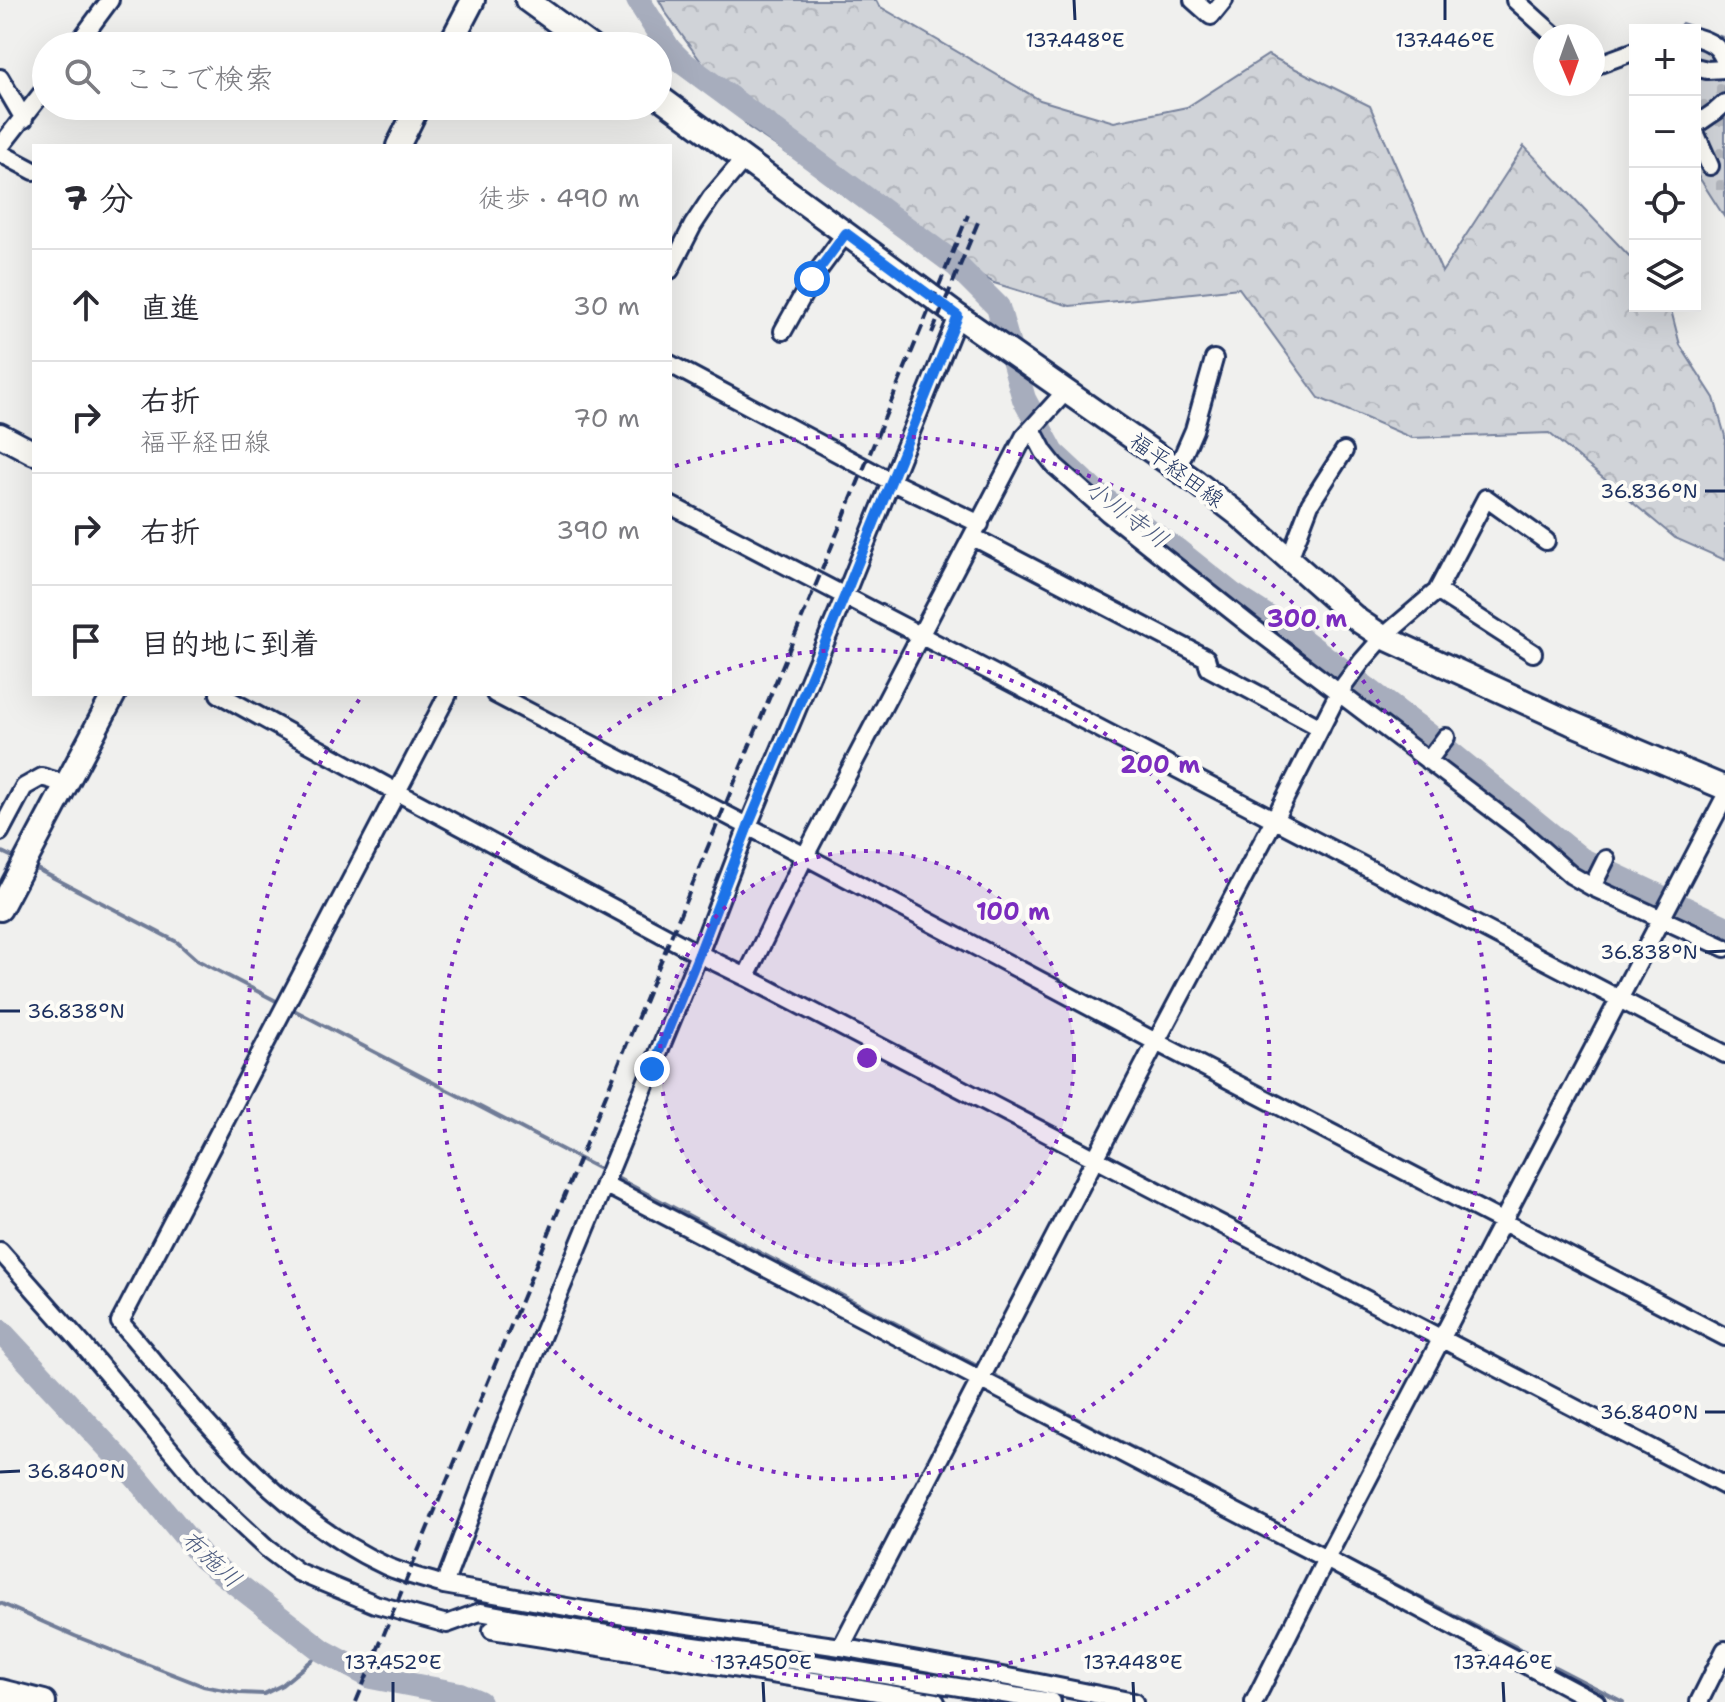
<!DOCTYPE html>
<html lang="ja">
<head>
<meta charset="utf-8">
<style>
  body { margin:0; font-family:"Shantell Sans","Klee One",sans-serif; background:#f7f7f7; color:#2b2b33 }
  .controls { position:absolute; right:24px; top:24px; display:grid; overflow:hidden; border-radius:0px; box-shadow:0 8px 32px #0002 }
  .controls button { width:72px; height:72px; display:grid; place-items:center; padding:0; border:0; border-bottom:2px solid #e1e1e2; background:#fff; color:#2b2b33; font:40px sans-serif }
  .compass { position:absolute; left:1533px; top:24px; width:72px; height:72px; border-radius:50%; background:#fff; box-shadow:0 8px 32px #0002; rotate:178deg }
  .stop { position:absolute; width:24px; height:24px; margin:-18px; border:6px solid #1a73e8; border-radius:50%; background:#fff }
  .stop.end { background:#1a73e8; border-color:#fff; box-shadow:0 2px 8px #0008 }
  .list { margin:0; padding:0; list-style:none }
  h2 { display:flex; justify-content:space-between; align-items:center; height:104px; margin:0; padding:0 32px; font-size:34px }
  h2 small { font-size:26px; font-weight:400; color:#7c7c81 }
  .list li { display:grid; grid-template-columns:52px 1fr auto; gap:24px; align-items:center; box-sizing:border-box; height:112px; padding:0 32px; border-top:2px solid #e1e1e2 }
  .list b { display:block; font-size:30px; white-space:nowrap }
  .list p { margin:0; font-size:26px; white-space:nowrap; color:#7c7c81 }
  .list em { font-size:26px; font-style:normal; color:#7c7c81 }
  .icon { flex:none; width:44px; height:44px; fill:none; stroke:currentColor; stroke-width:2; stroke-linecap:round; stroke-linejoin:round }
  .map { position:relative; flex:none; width:1725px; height:1702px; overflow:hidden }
  .search { position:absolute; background:#fff; box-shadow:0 8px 32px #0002; left:32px; top:32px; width:640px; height:88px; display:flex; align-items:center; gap:20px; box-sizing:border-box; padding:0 28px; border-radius:44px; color:#7c7c81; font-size:30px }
  .panel { position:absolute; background:#fff; box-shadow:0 8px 32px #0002; left:32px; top:144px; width:640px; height:552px; border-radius:0px }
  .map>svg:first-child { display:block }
</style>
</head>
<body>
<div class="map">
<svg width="1725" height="1702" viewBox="0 0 1725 1702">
  <defs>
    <pattern id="forest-crowns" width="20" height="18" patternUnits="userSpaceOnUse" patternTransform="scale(2)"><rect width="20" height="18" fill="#d0d3d8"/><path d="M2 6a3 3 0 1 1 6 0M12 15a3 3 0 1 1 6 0" fill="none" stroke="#b2b5bc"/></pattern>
    <pattern id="cemetery-stones" width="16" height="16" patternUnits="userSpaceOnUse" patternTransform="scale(2)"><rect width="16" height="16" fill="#d0d3d8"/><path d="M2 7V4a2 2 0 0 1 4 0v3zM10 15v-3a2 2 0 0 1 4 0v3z" fill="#b2b5bc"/></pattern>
  </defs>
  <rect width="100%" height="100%" fill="#f0f0ee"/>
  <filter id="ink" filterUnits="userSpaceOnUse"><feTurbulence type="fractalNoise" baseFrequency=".0125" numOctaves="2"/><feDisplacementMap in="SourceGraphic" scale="16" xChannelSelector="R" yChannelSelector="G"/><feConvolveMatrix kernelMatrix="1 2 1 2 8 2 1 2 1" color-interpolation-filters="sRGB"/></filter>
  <g filter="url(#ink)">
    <!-- forest -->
    <path fill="url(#forest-crowns)" stroke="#76819b" stroke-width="2" d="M659,0H876L879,6L1040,100L1114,122L1187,107L1268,55L1370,106L1442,272L1524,146L1635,262V306H1670L1680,345L1714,398L1725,436V560L1675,538L1549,433L1412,438L1319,398L1239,288L1070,306L994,283L862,204L748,127L666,13Z"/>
    <!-- cemetery -->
    <path fill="url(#cemetery-stones)" stroke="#76819b" stroke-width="2" d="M1682,23L1723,37L1725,42V218L1695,171V30H1676Z"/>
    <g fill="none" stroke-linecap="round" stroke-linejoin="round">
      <!-- stream -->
      <path stroke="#6f7b97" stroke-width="4" d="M0,851L19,860
        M31,866L177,942L197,960L282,1004
        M290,1008L605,1172
        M613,1176L981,1368
        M988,1372L1328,1550
        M1335,1554L1623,1702
        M0,1603L75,1636L203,1686L239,1693L264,1694L282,1685L323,1651"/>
      <!-- river -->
      <path stroke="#a7adbd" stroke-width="24" d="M638,0L669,49L682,62L956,265L998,307L1024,399L1053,453L1098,495L1177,550L1232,594L1297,636L1425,732L1581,859L1725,927
        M0,1331L135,1476L203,1558L323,1651L371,1677L460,1694L479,1702"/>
      <!-- street casing -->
      <g stroke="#1b2f5e" stroke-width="22">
        <path id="street" d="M1193,0L1211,16L1224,0
          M1515,0L1555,36
          M1695,37C1712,42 1719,46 1725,62
          M76,46L110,0
          M1593,64L1597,65L1635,51
          M1695,67L1707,70L1725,69
          M0,78L24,119
          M1695,129L1697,124L1716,111L1725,103
          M1695,132L1710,166
          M0,147L46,88
          M0,153L34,171
          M670,270L693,225L711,198L744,159
          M783,331L812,279L846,233
          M670,364L890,481L980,524
          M1032,429L1044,452L1055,466L1108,513L1251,626L1521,831L1571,875L1592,887L1725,948
          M1177,469L1194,430L1214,359
          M670,505L1725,1054
          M973,537L1206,658L1209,668L1321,728
          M1289,559L1310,504L1344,451
          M1437,591L1486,498L1546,541
          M219,694L397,792L699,954L748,826L845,595L958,316
          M448,694L120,1322C198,1413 274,1514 386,1566C404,1574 425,1579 444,1585L500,1437L699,954L746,977L805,856L1024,437L1066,391
          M495,694L805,856L1156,1042L1725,1337
          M1428,761L1446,737
          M0,832L24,787L42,777L66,784
          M1592,887L1606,859
          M746,977L1725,1486
          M604,1184L1326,1559L1596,1702
          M0,1251L83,1345L204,1490L266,1548L298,1572L375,1604L447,1624L480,1612L593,1632L766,1656L1052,1702
          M444,1585L584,1610L841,1647L1156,1042L1275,818L1339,692L1362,661L1383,637L1437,591L1533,653
          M492,1630L796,1678L936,1702
          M841,1647L1019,1679L1134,1702
          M1254,1702L1326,1559L1725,797
          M1699,1702L1725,1650"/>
      </g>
      <!-- secondary casing -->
      <g stroke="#1b2f5e" stroke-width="28">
        <path id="secondary" d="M527,0L590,46
          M449,46L473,0
          M658,96L958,316L1196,482L1239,515L1359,621L1383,637L1571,723L1725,788
          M398,146L418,106
          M0,435L34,453
          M0,909L114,694
          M0,1691L44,1702"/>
      </g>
      <!-- street -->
      <use href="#street" stroke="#fdfcf7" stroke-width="16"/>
      <!-- secondary -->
      <use href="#secondary" stroke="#fdfcf7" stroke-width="22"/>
      <!-- rail -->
      <path stroke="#1b2f5e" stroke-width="4" stroke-dasharray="12 6" stroke-linecap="butt" d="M932,333L978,222
        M356,1702L968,215"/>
    </g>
  </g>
  <g fill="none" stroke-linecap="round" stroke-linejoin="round" filter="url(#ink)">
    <!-- route -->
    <path stroke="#1a73e8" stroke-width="10" d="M652,1069L699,954L748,826L845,595L958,316L846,233L812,279"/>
  </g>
  <!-- ticks -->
  <path fill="none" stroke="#1b2f5e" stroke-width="3" d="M1074,0L1075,20M1445,0V20M1705,491H1725M1705,952L1725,951M0,1011H20M1705,1412H1725M0,1472L20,1471M393,1682V1702M763,1682L764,1702M1133,1682L1134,1702M1503,1682L1504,1702"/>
  <!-- distance rings -->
  <circle cx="867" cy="1058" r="207" fill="#7b2cbf" fill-opacity=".12"/>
  <g fill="none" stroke="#7b2cbf" stroke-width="4" stroke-dasharray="4 8">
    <circle cx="867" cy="1058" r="207"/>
    <path d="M672 692A415 415 0 1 1 666 695"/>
    <path d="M675 466A622 622 0 1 1 361 697"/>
  </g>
  <g text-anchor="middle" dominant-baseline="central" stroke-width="8" stroke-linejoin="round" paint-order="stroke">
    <!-- street labels -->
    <g font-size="22" fill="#1b2f5e" stroke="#fdfcf7">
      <text transform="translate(1177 470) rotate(36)">福平経田線</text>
    </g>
    <!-- water labels -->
    <g font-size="24" font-style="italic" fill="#4c5b7f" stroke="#fdfcf7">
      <text transform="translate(1127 514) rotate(37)">小川寺川</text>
      <text transform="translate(211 1559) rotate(42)">布施川</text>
    </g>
  </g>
  <g font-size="20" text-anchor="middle" fill="#1b2f5e" stroke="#fdfcf7" stroke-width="8" stroke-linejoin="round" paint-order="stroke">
    <text x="1075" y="47">137.448°E</text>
    <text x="1445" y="47">137.446°E</text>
    <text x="1649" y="498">36.836°N</text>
    <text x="1649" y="959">36.838°N</text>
    <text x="76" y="1018">36.838°N</text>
    <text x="1649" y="1419">36.840°N</text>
    <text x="76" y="1478">36.840°N</text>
    <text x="393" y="1669">137.452°E</text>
    <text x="763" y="1669">137.450°E</text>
    <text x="1133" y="1669">137.448°E</text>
    <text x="1503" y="1669">137.446°E</text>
  </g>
  <circle cx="867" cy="1058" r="12" fill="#7b2cbf" stroke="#fdfcf7" stroke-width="4"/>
  <g font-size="24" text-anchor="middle" font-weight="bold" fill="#7b2cbf" stroke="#fdfcf7" stroke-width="8" stroke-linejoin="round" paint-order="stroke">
    <text x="1307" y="627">300 m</text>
    <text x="1160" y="773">200 m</text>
    <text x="1013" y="920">100 m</text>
  </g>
</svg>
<div class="controls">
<button>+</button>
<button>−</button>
<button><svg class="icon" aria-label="locate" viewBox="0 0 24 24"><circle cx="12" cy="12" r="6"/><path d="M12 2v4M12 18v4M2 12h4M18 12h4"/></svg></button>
<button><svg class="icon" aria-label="layers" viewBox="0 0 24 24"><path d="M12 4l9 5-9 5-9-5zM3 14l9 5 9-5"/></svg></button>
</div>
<svg class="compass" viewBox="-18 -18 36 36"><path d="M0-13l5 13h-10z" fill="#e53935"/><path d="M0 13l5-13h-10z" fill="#7c7c81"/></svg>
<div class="stop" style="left:812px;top:279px"></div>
<div class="stop end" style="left:652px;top:1069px"></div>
<div class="search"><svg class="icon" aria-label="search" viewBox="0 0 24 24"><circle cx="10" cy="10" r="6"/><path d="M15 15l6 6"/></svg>ここで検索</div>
<section class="panel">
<h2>7 分<small>徒歩 · 490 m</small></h2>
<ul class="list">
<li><svg class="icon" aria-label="ahead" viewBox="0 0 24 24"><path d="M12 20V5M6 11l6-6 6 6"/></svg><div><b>直進</b></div><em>30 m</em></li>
<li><svg class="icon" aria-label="right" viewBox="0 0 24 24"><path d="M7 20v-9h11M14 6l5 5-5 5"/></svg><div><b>右折</b><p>福平経田線</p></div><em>70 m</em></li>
<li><svg class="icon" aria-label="right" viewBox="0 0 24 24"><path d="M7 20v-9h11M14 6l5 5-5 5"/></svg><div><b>右折</b></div><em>390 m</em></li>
<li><svg class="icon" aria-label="arrive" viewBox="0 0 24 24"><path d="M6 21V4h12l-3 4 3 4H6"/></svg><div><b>目的地に到着</b></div></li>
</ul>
</section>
</div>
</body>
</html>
